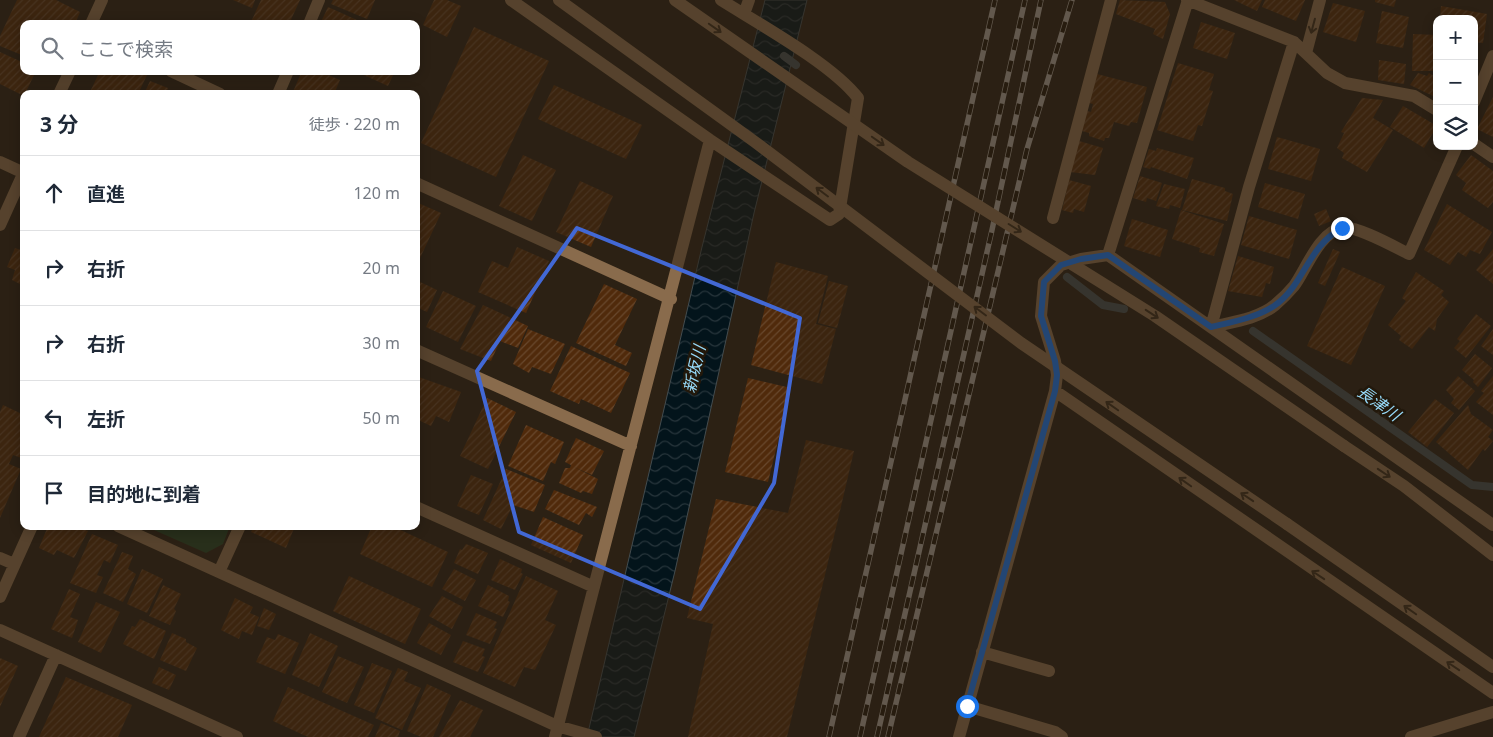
<!DOCTYPE html>
<html lang="ja">
<head>
<meta charset="utf-8">
<style>
  body { margin:0; font-family:"Noto Sans","Noto Sans JP",sans-serif; background:#f6f6f7; color:#1f2937 }
  .controls { position:absolute; right:15px; top:15px; display:grid; overflow:hidden; border-radius:10px; box-shadow:0 2px 12px #0003 }
  .controls button { width:45px; height:45px; display:grid; place-items:center; padding:0; border:0; border-bottom:1px solid #e0e1e3; background:#fff; color:#1f2937; font:25px sans-serif }
  .stop { position:absolute; width:15px; height:15px; margin:-11px; border:4px solid #1a73e8; border-radius:50%; background:#fff }
  .stop.end { background:#1a73e8; border-color:#fff; box-shadow:0 1px 5px #0008 }
  .list { margin:0; padding:0; list-style:none }
  h2 { display:flex; justify-content:space-between; align-items:center; height:65px; margin:0; padding:0 20px; font-size:21px }
  h2 small { font-size:16px; font-weight:400; color:#747a83 }
  .list li { display:grid; grid-template-columns:32px 1fr auto; gap:15px; align-items:center; box-sizing:border-box; height:75px; padding:0 20px; border-top:1px solid #e0e1e3 }
  .list b { display:block; font-size:19px; white-space:nowrap }
  .list em { font-size:16px; font-style:normal; color:#747a83 }
  .icon { flex:none; width:28px; height:28px; fill:none; stroke:currentColor; stroke-width:2; stroke-linecap:round; stroke-linejoin:round }
  .map { position:relative; flex:none; width:1493px; height:737px; overflow:hidden }
  .search { position:absolute; background:#fff; box-shadow:0 2px 12px #0003; left:20px; top:20px; width:400px; height:55px; display:flex; align-items:center; gap:12px; box-sizing:border-box; padding:0 18px; border-radius:10px; color:#747a83; font-size:19px }
  .panel { position:absolute; background:#fff; box-shadow:0 2px 12px #0003; left:20px; top:90px; width:400px; height:440px; border-radius:10px }
  .map>svg:first-child { display:block }
</style>
</head>
<body>
<div class="map">
<svg width="1493" height="737" viewBox="0 0 1493 737">
  <defs>
    <pattern id="water-waves" width="16" height="10" patternUnits="userSpaceOnUse" patternTransform="scale(1.25)"><rect width="16" height="10" fill="#03141b"/><path d="M0 5q4-4 8 0t8 0" fill="none" stroke="#27353b"/></pattern>
    <pattern id="building-hatch" width="6" height="6" patternUnits="userSpaceOnUse" patternTransform="scale(1.25)"><rect width="6" height="6" fill="#502a0b"/><path d="M-1 1l2-2M0 6l6-6M5 7l2-2" fill="none" stroke="#68482d"/></pattern>
  </defs>
  <rect width="100%" height="100%" fill="#2c2114"/>
  <!-- park -->
  <path fill="#254125" d="M145,526H230L223,544L206,553Z"/>
  <!-- water -->
  <path fill="url(#water-waves)" stroke="#434c4f" d="M765,0H807L754,213L675,571L634,737H587L702,247Z"/>
  <g fill="none" stroke-linecap="round" stroke-linejoin="round">
    <!-- stream -->
    <path stroke="#434c4f" stroke-width="8" d="M784,56L796,65
      M1067,277L1103,305L1124,309
      M1253,331L1472,485L1493,487"/>
  </g>
  <!-- building -->
  <path fill="url(#building-hatch)" d="M17,0H56L80,12L75,24H24V56L0,46V36Z
    M233,0H255L252,8Z
    M261,0H300L289,24H250Z
    M333,0H375L367,19L331,4Z
    M434,0H447L461,6L447,37L423,25Z
    M1120,0L1165,2L1170,14L1163,39L1153,34L1155,29L1116,14Z
    M1234,0H1262L1257,11Z
    M1265,0H1305L1296,21L1262,7Z
    M1375,0H1396L1394,7L1375,2Z
    M1333,3L1365,11L1356,42L1323,32Z
    M1441,6L1487,14L1483,43L1474,42V19H1440Z
    M328,7L366,24H320Z
    M1382,11L1409,17L1403,48L1376,43Z
    M1201,22L1235,33L1227,59L1193,48Z
    M474,27L549,61L496,177L421,143Z
    M1413,34L1437,35V71H1412Z
    M0,52L24,63V71H36L24,96L0,84Z
    M1379,60L1406,64L1404,84L1378,80Z
    M1178,63L1214,74L1209,90L1213,91L1202,126L1198,125L1193,141L1157,130Z
    M100,71H139L147,75L138,94H89Z
    M302,71H319L340,80L334,94H292Z
    M355,71H395L388,86Z
    M1418,73L1427,76L1429,73L1437,78V90L1433,96L1410,85Z
    M1097,74L1147,87L1137,123L1131,122L1129,126L1114,122L1109,138H1105L1104,141L1089,136V133L1082,131L1087,111L1091,112L1093,104L1089,103Z
    M150,81L168,88L166,94H144Z
    M554,85L642,125L626,159L538,119Z
    M1493,97V137L1477,129Z
    M1362,98L1383,100L1373,118L1393,130L1367,172L1342,158L1344,153L1337,148L1344,133L1341,132Z
    M1403,106L1437,126L1424,148L1390,127Z
    M1277,137L1320,149L1311,181L1268,169Z
    M1079,141L1103,148L1095,175L1070,172Z
    M1157,148L1194,158L1187,179L1151,167L1150,169L1143,167L1149,149L1156,151Z
    M523,155L556,170L532,221L499,206Z
    M1471,155L1493,171V202L1488,208L1462,190L1466,183L1456,175Z
    M1140,176L1162,183L1156,201L1147,198L1146,202L1133,198Z
    M1192,179L1225,188V191L1233,194L1227,221L1182,210Z
    M1069,180L1091,186L1084,212L1074,209L1073,213L1062,210Z
    M580,181L613,196L591,247L556,232Z
    M1265,183L1305,194L1298,219L1258,207Z
    M1164,184L1185,189L1180,208L1170,205L1169,209L1156,206Z
    M416,202L441,213L416,267Z
    M1447,204L1492,232L1480,254L1470,250L1466,257L1458,252L1450,265L1424,250Z
    M1326,209L1331,221L1319,226L1314,214Z
    M1181,210L1224,224L1214,256L1199,252L1200,248L1172,239Z
    M1249,216L1297,230L1289,259L1241,245Z
    M1132,219L1168,230L1160,257L1124,246Z
    M517,247L549,261L526,313L478,292L492,261L508,268Z
    M15,248L24,251V286L12,280L15,270L7,267Z
    M1333,249L1340,252L1325,286L1318,283Z
    M1493,249V284L1476,270Z
    M1238,256L1274,267L1270,284L1266,283L1262,297L1228,291Z
    M776,262L828,276L816,324L836,329L822,384L751,365Z
    M1342,267L1385,286L1351,365L1307,346Z
    M1416,272L1444,291L1441,295L1449,302L1437,319L1435,331L1429,327L1412,349L1399,340L1401,336L1388,325L1406,301L1402,298Z
    M416,280L437,290L427,312L416,307Z
    M829,281L848,286L837,328L818,323Z
    M604,284L637,299L615,345L632,353L626,366L576,343Z
    M443,291L476,306L458,342L426,327Z
    M483,305L528,326L518,348L500,341L491,361L460,349Z
    M1476,314L1491,326L1466,358L1454,348L1460,341L1457,339Z
    M528,329L565,344L551,374L532,367L529,373L513,364Z
    M1493,329V355L1481,346Z
    M571,346L630,373L611,413L581,399L579,404L550,391Z
    M1475,354L1492,368L1478,387L1473,382L1474,380L1462,370Z
    M416,376L461,392L449,422L436,416L431,426L416,419Z
    M1458,376L1475,391L1459,410L1451,403L1454,399L1446,390Z
    M1493,376V415L1476,402L1484,393L1481,391Z
    M748,378L791,388L768,482L725,472Z
    M487,398L516,412L488,469L460,456Z
    M1435,399L1454,413L1427,447L1408,432Z
    M3,405L24,415V459L13,455L9,464L21,469L0,518V412Z
    M1468,405L1471,414L1493,430L1488,437L1493,441L1485,451L1483,449L1468,470L1436,442Z
    M526,425L564,442L555,464L551,462L543,481L508,466Z
    M576,438L604,451L592,475L574,467L598,479L592,494L583,491L581,493L559,483L565,468H570L571,465L565,462Z
    M806,440L854,451L787,737H688L713,624L687,618L716,499L788,513Z
    M506,469L545,485L534,512L513,505L501,529L483,520Z
    M471,475L493,484L479,515L457,506Z
    M554,490L597,507L592,517L586,513L579,525L545,509Z
    M543,517L583,535L571,563L531,545Z
    M48,526H76L88,531L74,558L57,550L54,555L39,548Z
    M254,526H295L286,548L251,532Z
    M372,526H392L448,552L432,587L360,554Z
    M92,534L118,545L110,563L104,560L97,575L103,577L96,593L70,583Z
    M466,544L488,553L478,574L454,563L460,549L462,550Z
    M122,552L133,556L128,569L136,574L123,602L103,593Z
    M500,559L522,569L521,573L523,574L515,590L491,580Z
    M142,569L163,579L147,613L127,604Z
    M454,569L476,580L465,601L442,589Z
    M349,576L421,609L405,644L333,611Z
    M526,576L558,591L545,620L556,625L535,670L524,667L515,687L483,673Z
    M163,585L181,594L174,609L176,611L170,625L149,616Z
    M488,585L509,596L508,601L510,602L503,617L478,606Z
    M69,589L80,594L70,617L78,620L72,638L51,629Z
    M442,596L463,607L452,629L429,616Z
    M235,598L253,607L250,613L259,617L252,635L242,631L239,639L221,630Z
    M96,602L120,612L101,653L78,642Z
    M264,608L276,614L269,630L257,626Z
    M476,613L497,622L494,628L497,629L490,644L466,635Z
    M140,619L166,631L154,659L123,644L132,626L135,627Z
    M429,623L451,635L441,655L417,643Z
    M172,633L186,639V642L197,648L186,671L160,660Z
    M310,633L338,646L319,687L292,675Z
    M278,634L299,643L285,674L256,662L267,637L275,640Z
    M463,641L485,649L482,656L485,657L478,672L453,662Z
    M338,656L364,667L347,703L322,692Z
    M0,658L18,666L0,707Z
    M372,663L392,671L374,713L354,705Z
    M159,667L176,675L169,690L152,683Z
    M398,668L408,672L404,681L421,688L402,730L375,718Z
    M66,677L132,705L118,737H39Z
    M427,684L451,695L433,737H421L407,731Z
    M288,687L374,725L368,737H308L273,721Z
    M460,700L483,710L470,737H439Z
    M381,723L400,731L398,737H375Z"/>
  <g fill="none" stroke-linecap="round" stroke-linejoin="round">
    <!-- minor -->
    <path stroke="#896b4c" stroke-width="12" d="M511,0L710,140L830,220L839,214L858,98C832,64 759,24 721,0
      M1187,0L1294,42L1327,73L1345,83L1414,96L1437,110
      M744,14L749,0
      M91,24L102,0
      M309,24L319,0
      M1294,42L1249,187L1211,327C1232,322 1258,319 1275,305C1282,299 1289,292 1294,286C1306,270 1319,232 1342,228C1356,225 1395,247 1409,254L1457,146
      M1306,53L1320,0
      M171,71L220,94
      M59,94L70,71
      M278,94L288,71
      M1474,102L1493,56
      M1474,144L1493,157
      M0,162L24,173
      M416,183L671,299
      M1053,218L1111,0
      M0,225L24,172
      M1108,255L1188,0
      M416,350L631,446
      M1055,391L1493,693
      M1344,446L1404,486L1493,555
      M416,507L594,587
      M1287,524L1493,667
      M118,526L557,726L596,737
      M0,558L14,564
      M219,572L240,526
      M0,597L32,526
      M0,630L237,737
      M982,652L1049,671
      M967,706L1055,732L1062,737
      M19,737L56,655
      M555,737L710,140
      M959,737L1055,391L1057,375L1055,361L1041,316L1044,282L1061,265L1081,259L1108,255L1493,525
      M1411,737L1493,712"/>
    <!-- rail casing -->
    <g stroke="#a59c93" stroke-width="5.5">
      <path id="rail" d="M829,737L995,0
        M860,737L1025,0
        M877,737L992,230L1041,0
        M888,737L1027,149L1072,0"/>
    </g>
    <!-- rail -->
    <use href="#rail" stroke="#22180b" stroke-width="4" stroke-dasharray="11" stroke-linecap="butt"/>
    <!-- minor-bridge -->
    <path stroke="#896b4c" stroke-width="12" d="M559,0L755,142L1021,343L1287,524
      M675,0L908,162L1155,316L1344,446"/>
  </g>
  <!-- one-way arrows -->
  <defs><path id="oneway-shaft" d="M-6 0H5M1.5-3L5.5 0L1.5 3" fill="none" stroke-width="1.6" stroke-linecap="round" stroke-linejoin="round" transform="scale(1.25)"/></defs>
  <g stroke="#3c2d1b">
    <use href="#oneway-shaft" transform="translate(1313 26) rotate(105)"/>
    <use href="#oneway-shaft" transform="translate(715 28) rotate(35)"/>
    <use href="#oneway-shaft" transform="translate(878 141) rotate(35)"/>
    <use href="#oneway-shaft" transform="translate(822 192) rotate(-143)"/>
    <use href="#oneway-shaft" transform="translate(1015 228) rotate(32)"/>
    <use href="#oneway-shaft" transform="translate(980 311) rotate(-143)"/>
    <use href="#oneway-shaft" transform="translate(1152 314) rotate(33)"/>
    <use href="#oneway-shaft" transform="translate(1112 406) rotate(-145)"/>
    <use href="#oneway-shaft" transform="translate(1384 473) rotate(34)"/>
    <use href="#oneway-shaft" transform="translate(1185 482) rotate(-145)"/>
    <use href="#oneway-shaft" transform="translate(1247 497) rotate(-146)"/>
    <use href="#oneway-shaft" transform="translate(1318 575) rotate(-146)"/>
    <use href="#oneway-shaft" transform="translate(1410 610) rotate(-145)"/>
    <use href="#oneway-shaft" transform="translate(1453 666) rotate(-146)"/>
  </g>
  <g fill="none" stroke-linecap="round" stroke-linejoin="round">
    <!-- route -->
    <path stroke="#1a73e8" stroke-width="6" d="M967,706L1055,391L1057,375L1055,361L1041,316L1044,282L1061,265L1081,259L1108,255L1211,327C1232,322 1255,318 1274,306C1304,286 1307,247 1342,228"/>
  </g>
  <!-- marked area -->
  <path d="M0 0H1493V737H0ZM577,228L800,318L774,483L700,609L519,532L477,371Z" fill="#2c2114" fill-opacity=".55" fill-rule="evenodd"/>
  <path fill="none" stroke="#4268d5" stroke-width="4" stroke-linejoin="round" d="M577,228L800,318L774,483L700,609L519,532L477,371Z"/>
  <g text-anchor="middle" dominant-baseline="central" stroke-width="5" stroke-linejoin="round" paint-order="stroke">
    <!-- water labels -->
    <g font-size="16" font-style="italic" fill="#97daf9" stroke="#22180b">
      <text transform="translate(694 369) rotate(-77)">新坂川</text>
      <text transform="translate(1379 403) rotate(35)">長津川</text>
    </g>
  </g>
</svg>
<div class="controls">
<button>+</button>
<button>−</button>
<button><svg class="icon" aria-label="layers" viewBox="0 0 24 24"><path d="M12 4l9 5-9 5-9-5zM3 14l9 5 9-5"/></svg></button>
</div>
<div class="stop" style="left:967px;top:706px"></div>
<div class="stop end" style="left:1342px;top:228px"></div>
<div class="search"><svg class="icon" aria-label="search" viewBox="0 0 24 24"><circle cx="10" cy="10" r="6"/><path d="M15 15l6 6"/></svg>ここで検索</div>
<section class="panel">
<h2>3 分<small>徒歩 · 220 m</small></h2>
<ul class="list">
<li><svg class="icon" aria-label="ahead" viewBox="0 0 24 24"><path d="M12 20V5M6 11l6-6 6 6"/></svg><div><b>直進</b></div><em>120 m</em></li>
<li><svg class="icon" aria-label="right" viewBox="0 0 24 24"><path d="M7 20v-9h11M14 6l5 5-5 5"/></svg><div><b>右折</b></div><em>20 m</em></li>
<li><svg class="icon" aria-label="right" viewBox="0 0 24 24"><path d="M7 20v-9h11M14 6l5 5-5 5"/></svg><div><b>右折</b></div><em>30 m</em></li>
<li><svg class="icon" aria-label="left" viewBox="0 0 24 24"><path d="M17 20v-9H6M10 6l-5 5 5 5"/></svg><div><b>左折</b></div><em>50 m</em></li>
<li><svg class="icon" aria-label="arrive" viewBox="0 0 24 24"><path d="M6 21V4h12l-3 4 3 4H6"/></svg><div><b>目的地に到着</b></div></li>
</ul>
</section>
</div>
</body>
</html>
